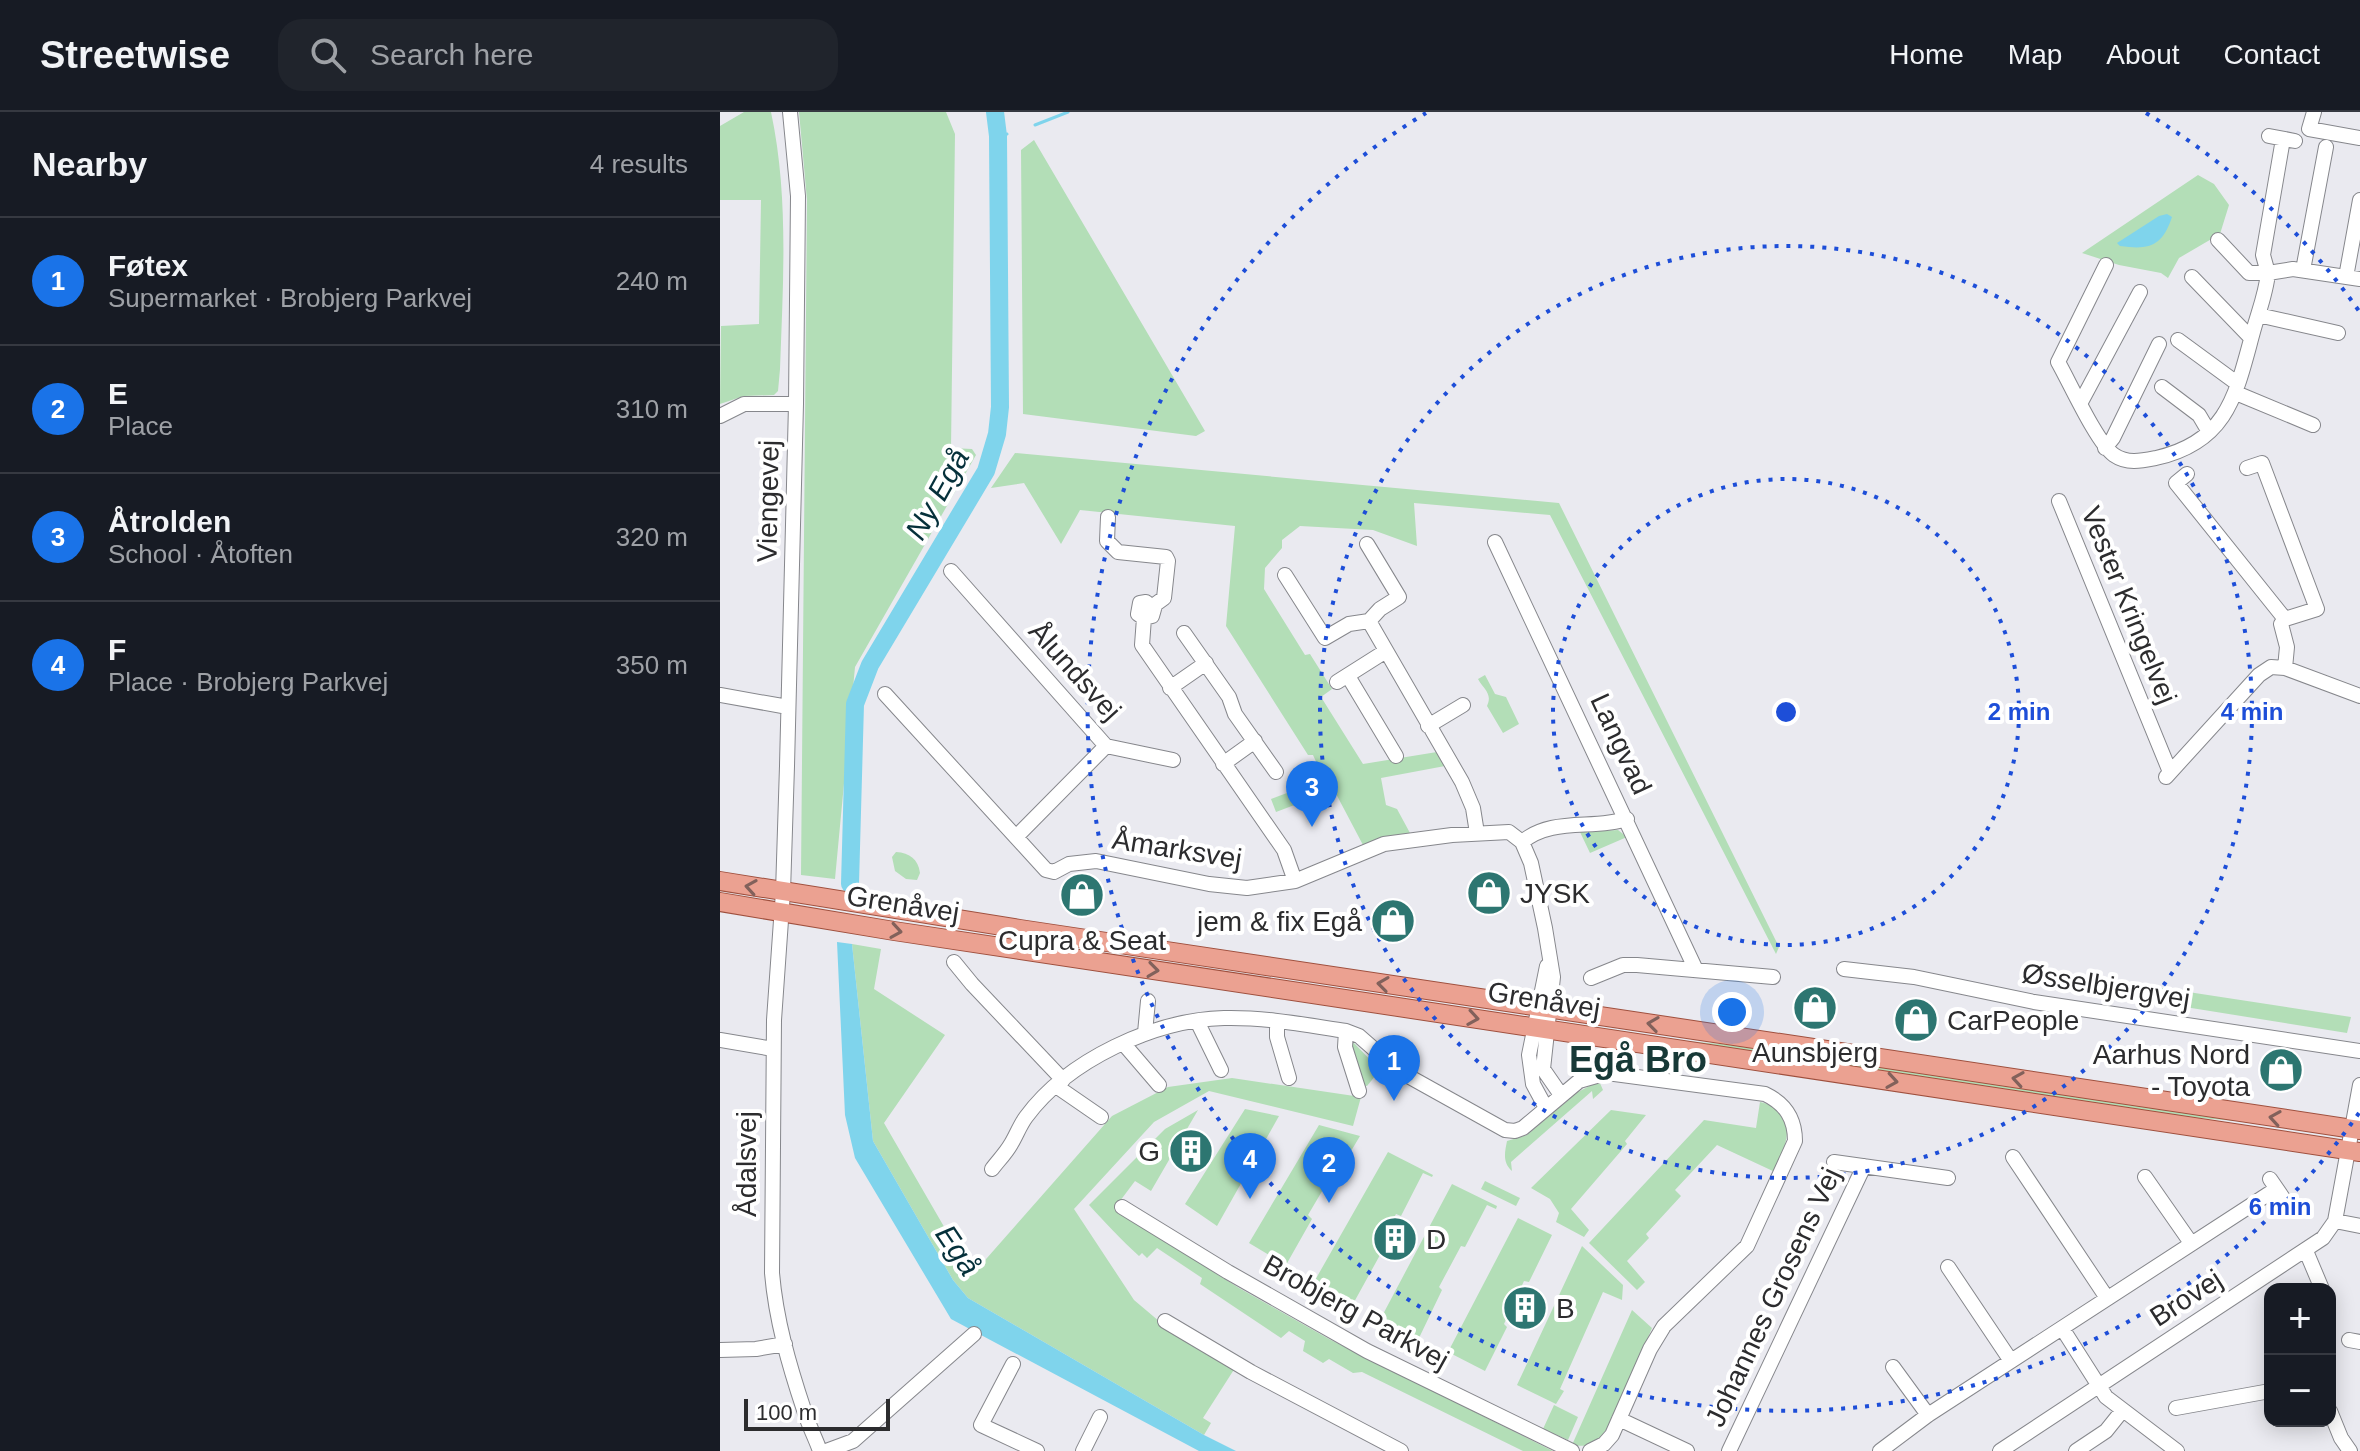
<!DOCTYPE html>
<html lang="en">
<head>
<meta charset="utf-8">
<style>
  body { margin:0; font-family:Helvetica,sans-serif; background:#20242c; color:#f1f3f6 }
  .controls { position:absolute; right:24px; bottom:24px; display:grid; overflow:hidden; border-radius:16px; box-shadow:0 4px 20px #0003 }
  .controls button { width:72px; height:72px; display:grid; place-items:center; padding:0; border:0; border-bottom:2px solid #363941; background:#171b24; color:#f1f3f6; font:40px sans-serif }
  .scale { position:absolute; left:24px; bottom:20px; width:146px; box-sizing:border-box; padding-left:8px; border:4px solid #2c2c2e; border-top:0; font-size:22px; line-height:28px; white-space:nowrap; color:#2c2c2e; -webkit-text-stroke:6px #fff; paint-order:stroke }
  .you { position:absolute; left:1012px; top:900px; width:28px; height:28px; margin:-20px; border:6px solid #fff; border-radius:50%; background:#1a73e8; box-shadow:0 0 0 12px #1a73e833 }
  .badge { display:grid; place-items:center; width:52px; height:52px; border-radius:50%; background:#1a73e8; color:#fff; font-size:26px; font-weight:700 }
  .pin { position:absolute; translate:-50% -66px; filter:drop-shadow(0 2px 4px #0008) }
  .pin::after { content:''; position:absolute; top:42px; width:28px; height:24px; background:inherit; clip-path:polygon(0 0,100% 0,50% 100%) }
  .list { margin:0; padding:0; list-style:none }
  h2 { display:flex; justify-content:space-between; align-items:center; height:104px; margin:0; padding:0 32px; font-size:34px }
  h2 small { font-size:26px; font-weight:400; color:#9ea1a6 }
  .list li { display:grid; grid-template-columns:52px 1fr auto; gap:24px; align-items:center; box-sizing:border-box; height:128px; padding:0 32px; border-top:2px solid #363941 }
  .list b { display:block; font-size:30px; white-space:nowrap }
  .list p { margin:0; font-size:26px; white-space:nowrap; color:#9ea1a6 }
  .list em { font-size:26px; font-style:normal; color:#9ea1a6 }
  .icon { flex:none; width:44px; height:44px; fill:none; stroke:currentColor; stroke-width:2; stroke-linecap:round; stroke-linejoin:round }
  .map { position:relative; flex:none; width:1640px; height:1339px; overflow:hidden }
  header { display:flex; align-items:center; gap:48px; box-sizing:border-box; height:112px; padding:0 40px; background:#171b24; border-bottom:2px solid #363941 }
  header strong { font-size:38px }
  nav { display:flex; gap:44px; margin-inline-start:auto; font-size:28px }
  .search { width:560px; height:72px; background:#20242c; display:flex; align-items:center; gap:20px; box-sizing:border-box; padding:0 28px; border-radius:24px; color:#9ea1a6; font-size:30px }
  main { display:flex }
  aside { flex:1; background:#171b24 }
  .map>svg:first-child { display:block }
</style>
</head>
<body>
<header>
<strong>Streetwise</strong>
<div class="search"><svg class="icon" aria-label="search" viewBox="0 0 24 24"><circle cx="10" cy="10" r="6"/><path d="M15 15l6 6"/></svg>Search here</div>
<nav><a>Home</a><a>Map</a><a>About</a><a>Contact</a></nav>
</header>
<main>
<aside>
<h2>Nearby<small>4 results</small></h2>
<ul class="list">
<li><span class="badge">1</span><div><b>Føtex</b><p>Supermarket · Brobjerg Parkvej</p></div><em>240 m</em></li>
<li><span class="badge">2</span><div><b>E</b><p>Place</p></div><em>310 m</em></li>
<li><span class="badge">3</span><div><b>Åtrolden</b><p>School · Åtoften</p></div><em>320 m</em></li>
<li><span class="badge">4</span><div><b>F</b><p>Place · Brobjerg Parkvej</p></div><em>350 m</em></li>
</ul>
</aside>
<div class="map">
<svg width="1640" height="1339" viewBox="0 0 1640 1339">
  <rect width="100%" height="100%" fill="#eaeaf0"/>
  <!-- green -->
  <path fill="#b3deb7" d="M24,0H51C69,84 63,171 60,257L58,279L54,283L24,284L0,292L1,214L39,212L41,88H0V14Z
    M79,0H226L235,22L231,336L252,337L256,343L135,555L115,767L81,763L87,88Z
    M314,28L485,319L476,324L303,302L301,38Z
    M1478,63L1494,72L1509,93L1500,122L1459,146L1448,166L1441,161L1399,153L1362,141Z
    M295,341L839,391L1059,835L1056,842L830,403L694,391L697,434L653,418L580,414L562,428V436L545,456L544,477L585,543L590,542L612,577L601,585L643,652L717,640L725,654L661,666L666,693L677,697L690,721L643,733L614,678L556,700L551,687L604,667L593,643H588L506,514L515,414L360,398L341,432L304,371L271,376Z
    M765,563L775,582L786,585L799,612L783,621L767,594C773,581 763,577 758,567Z
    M898,718L907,725L870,741L860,720Z
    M176,740C190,741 198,747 200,761L197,768L186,767L175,759L172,745Z
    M132,832L161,837L154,877L225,923L164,1011L252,1163L392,1004L448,975L512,966L641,985L633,1014L489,979L434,1010L354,1097L414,1188L446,1215L515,1256L483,1306L491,1311L484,1323L248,1186L233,1168L153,1029Z
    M1357,863L1631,905L1627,921L1353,877Z
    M843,910L966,929L1047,936L1529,1010L1444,1003L842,913Z
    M632,929L660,958L647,974L640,973L629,930Z
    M879,969L883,978L873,987L872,979L791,1050L792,1059C782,1050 785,1040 787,1029L807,1023L858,980Z
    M1040,990C1081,999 1066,1034 1055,1060L997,1033L955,1078L961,1084L926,1122L929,1126L907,1149L925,1170L917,1178L869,1131L984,1008L1036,1016Z
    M525,997L559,1004L497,1114L465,1092Z
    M478,998L431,1079L415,1069L394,1097L519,1176L609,1227L833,1339H803L642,1260L633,1261L609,1247L603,1251L583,1239L585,1229L569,1219L561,1226L480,1172L482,1166L437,1136L427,1146L422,1141L419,1144C401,1128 384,1109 369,1093L445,1017Z
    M891,998L926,1003L905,1029L907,1032L851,1097L869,1118L864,1125L836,1110L839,1101L830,1087L811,1076Z
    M599,1013L640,1024L615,1066L611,1064L588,1103L592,1107L566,1153L529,1131Z
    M668,1040L713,1063L712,1065L703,1061L681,1104L676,1102L656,1140L660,1143L633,1192L594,1170Z
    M765,1069L800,1086L796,1094L761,1077Z
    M732,1072L777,1094L776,1097L767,1093L745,1135L741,1134L719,1175L722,1178L699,1226L661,1206Z
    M798,1106L832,1123L809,1170L804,1169L784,1212L787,1215L765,1259L728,1240Z
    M862,1134L903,1173L902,1188L883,1180L840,1277L844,1279L836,1292L797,1273Z
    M912,1198L932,1216C922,1239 895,1317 876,1329C868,1335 862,1334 852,1333Z
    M834,1293L858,1305L848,1328L823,1317Z"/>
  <!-- water -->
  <path fill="#7fd4ec" d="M1447,102L1452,105C1442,135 1429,138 1400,134L1397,131L1439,104Z
    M117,830L132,832L153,1029L233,1168L248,1186L484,1323L516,1339H479L231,1207L135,1046L125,1003Z"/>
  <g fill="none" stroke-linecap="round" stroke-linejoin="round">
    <!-- stream -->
    <path stroke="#7fd4ec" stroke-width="3" d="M315,13L348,0
      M278,24L287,22"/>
    <!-- river -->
    <path stroke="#7fd4ec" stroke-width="18" d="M130,772L135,592L150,553L266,359L277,322L280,295L278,24L275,0"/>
    <!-- minor casing -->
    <g stroke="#86878c" stroke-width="16">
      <path id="minor" d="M70,0L78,84L76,292L67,654L63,780L54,908L52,1161C56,1208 69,1253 84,1298C88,1312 95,1325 100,1339
        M1594,0L1589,17L1640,26
        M1549,24L1575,29
        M1498,128L1529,161H1548L1543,143L1563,27
        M1386,153L1338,250C1350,271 1377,331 1394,343C1407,352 1421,349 1436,346C1508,330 1516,282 1533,220C1538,201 1546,182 1548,161L1573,157L1640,167
        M1583,158L1606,35
        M1472,165L1531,226
        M1626,165L1640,88
        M1538,203L1618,221
        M1458,228L1518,272
        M1442,275L1479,303L1489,320
        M1516,281L1593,313
        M1361,290L1420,180
        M0,304L24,292H76
        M1385,336L1393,326L1439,232
        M1467,362L1456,371L1565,507L1597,497L1542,351L1527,356
        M1339,389L1450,660
        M388,405L387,429L398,440L446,445L448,449L444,486L433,494
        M775,430L976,858
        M231,459L386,634L296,725
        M565,463L605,526L629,512L649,509L660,497L679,485L647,432
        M424,506L432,504L434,497L426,490L420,491L418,502L424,506L422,533L564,738L575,769
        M1565,507L1561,512L1567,535L1565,556
        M649,509L742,670L753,696L757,721
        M464,521L509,585L515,602L556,660
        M628,564L676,644
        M617,570L666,539
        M450,576L486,551
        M165,582L326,758L334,760L349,752L376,749L489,772L527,776L575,769L664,732L732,723L789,720L802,730L811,751L825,816L833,865L823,957L841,983
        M0,583L68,595
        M708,614L743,593
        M386,634L453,648
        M503,652L535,629
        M1446,665L1539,563L1551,555L1565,556L1640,584
        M802,730C832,705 872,718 907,707
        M234,850L252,872L343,968
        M1124,857L1194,865L1314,890L1640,939
        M871,866L903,853H917L1053,865
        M477,909L501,958
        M557,909V925L569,966
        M626,919L625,935L639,979
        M425,921L428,889
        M0,928L53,937
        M403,931L439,973
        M336,974L381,1005
        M826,996L813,972L809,943L827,854
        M1293,1045L1387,1186
        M1114,1050L1228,1066
        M272,1057C278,1049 286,1041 291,1032C296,1024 300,1013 306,1005C348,948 434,908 504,906C545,905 586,913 626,919L639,924L679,959L785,1018L795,1019L803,1016L859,969L887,961L1045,982C1066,992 1075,1007 1075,1029L1027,1134L944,1214L930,1237L892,1323L884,1332L870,1339
        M1425,1065L1471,1131
        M1550,1067L1572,1099
        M402,1095L508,1160L647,1239L852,1339
        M1615,1109L1640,1114
        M1586,1139L1602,1177
        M1228,1155L1291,1249
        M445,1209L531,1260L681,1339
        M1342,1216L1386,1285L1457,1339
        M1629,1228L1640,1230
        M0,1238L36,1237L65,1232
        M293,1252L261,1313L317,1339
        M1173,1255L1208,1303
        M1456,1296L1550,1279
        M1610,1299L1621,1326L1630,1339
        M899,1307L967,1339
        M106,1339L133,1329L254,1222
        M363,1339L380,1305
        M1009,1339L1144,1054
        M1160,1339L1208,1303L1556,1077
        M1280,1339L1603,1126L1615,1109L1640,973
        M1356,1339L1386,1319L1402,1299"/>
    </g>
    <!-- major casing -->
    <g stroke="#9f503e" stroke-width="20">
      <path id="major" d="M0,769L300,817L1640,1018
        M0,790L174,819L1640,1040"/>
    </g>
    <!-- minor -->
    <use href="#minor" stroke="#fff" stroke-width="14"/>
    <!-- major -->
    <use href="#major" stroke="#eba191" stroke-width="18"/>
  </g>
  <!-- one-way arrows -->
  <defs><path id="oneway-chevron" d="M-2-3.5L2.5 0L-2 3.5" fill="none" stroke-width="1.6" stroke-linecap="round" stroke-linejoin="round" transform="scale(2)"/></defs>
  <g stroke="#82615b">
    <use href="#oneway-chevron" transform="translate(31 775) rotate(-171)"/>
    <use href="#oneway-chevron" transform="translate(176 819) rotate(9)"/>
    <use href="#oneway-chevron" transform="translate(433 858) rotate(8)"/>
    <use href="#oneway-chevron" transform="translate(663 872) rotate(-172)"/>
    <use href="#oneway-chevron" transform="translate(753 906) rotate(9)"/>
    <use href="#oneway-chevron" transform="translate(933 912) rotate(-172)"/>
    <use href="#oneway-chevron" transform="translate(1298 967) rotate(-171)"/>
    <use href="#oneway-chevron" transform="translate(1172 969) rotate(9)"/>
    <use href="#oneway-chevron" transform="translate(1555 1006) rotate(-171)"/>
  </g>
  <!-- distance rings -->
  <g fill="none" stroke="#1d4ed8" stroke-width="4" stroke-dasharray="4 8">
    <circle cx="1066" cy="600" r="233"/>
    <circle cx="1066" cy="600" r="466"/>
    <path d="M1639 1001A699 699 0 1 1 706 1M1426 1A699 699 0 0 1 1639 199"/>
  </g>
  <!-- icons -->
  <defs>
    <g id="shop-disc" transform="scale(2.3)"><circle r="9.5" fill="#2d7671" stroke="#fff"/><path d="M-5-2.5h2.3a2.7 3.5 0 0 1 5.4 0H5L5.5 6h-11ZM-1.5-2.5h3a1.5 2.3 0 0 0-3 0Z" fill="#fff"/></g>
    <g id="building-disc" transform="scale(2.3)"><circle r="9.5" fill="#2d7671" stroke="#fff"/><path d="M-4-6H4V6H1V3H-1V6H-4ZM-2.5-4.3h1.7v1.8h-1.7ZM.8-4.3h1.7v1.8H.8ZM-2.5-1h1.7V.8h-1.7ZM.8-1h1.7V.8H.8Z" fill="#fff"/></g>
  </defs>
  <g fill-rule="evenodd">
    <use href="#shop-disc" x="769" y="781"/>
    <use href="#shop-disc" x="362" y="783"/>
    <use href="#shop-disc" x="673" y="809"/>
    <use href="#shop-disc" x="1095" y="896"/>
    <use href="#shop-disc" x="1196" y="908"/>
    <use href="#shop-disc" x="1561" y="958"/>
    <use href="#building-disc" x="471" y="1039"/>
    <use href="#building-disc" x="675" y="1127"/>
    <use href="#building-disc" x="805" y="1196"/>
  </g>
  <g text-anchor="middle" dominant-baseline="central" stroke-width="8" stroke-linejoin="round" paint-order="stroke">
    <!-- street labels -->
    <g font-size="28" fill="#2c2c2e" stroke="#fff">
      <text transform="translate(48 389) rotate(-89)">Viengevej</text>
      <text transform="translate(1409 493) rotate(68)">Vester Kringelvej</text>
      <text transform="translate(355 559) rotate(48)">Ålundsvej</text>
      <text transform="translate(901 632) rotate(65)">Langvad</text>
      <text transform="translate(457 737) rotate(9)">Åmarksvej</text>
      <text transform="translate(183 792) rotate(9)">Grenåvej</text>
      <text transform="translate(1386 874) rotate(9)">Øsselbjergvej</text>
      <text transform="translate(824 888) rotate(9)">Grenåvej</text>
      <text transform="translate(26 1052) rotate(-90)">Ådalsvej</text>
      <text transform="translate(1053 1185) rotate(-65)">Johannes Grosens Vej</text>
      <text transform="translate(1466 1186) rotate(-33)">Brovej</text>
      <text transform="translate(636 1200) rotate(29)">Brobjerg Parkvej</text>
    </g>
    <!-- poi labels -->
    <g font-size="28" fill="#2c2c2e" stroke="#fff" text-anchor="start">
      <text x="800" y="781">JYSK</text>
      <text x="642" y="809" text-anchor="end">jem &amp; fix Egå</text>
      <text x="362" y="828" text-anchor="middle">Cupra &amp; Seat</text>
      <text x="1227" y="908">CarPeople</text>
      <text x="1095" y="940" text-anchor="middle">Aunsbjerg</text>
      <text x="1530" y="942" text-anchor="end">Aarhus Nord<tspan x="1530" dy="32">- Toyota</tspan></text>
      <text x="440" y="1039" text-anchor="end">G</text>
      <text x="706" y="1127">D</text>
      <text x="836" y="1196">B</text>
    </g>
    <!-- water labels -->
    <g font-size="30" font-style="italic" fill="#05303a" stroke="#fff">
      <text transform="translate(217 382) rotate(-61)">Ny Egå</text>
      <text transform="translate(238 1138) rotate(56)">Egå</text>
    </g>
    <!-- district labels -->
    <g font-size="36" font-weight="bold" fill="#173937" stroke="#fff">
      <text x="918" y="947">Egå Bro</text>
    </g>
  </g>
  <circle cx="1066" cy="600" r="12" fill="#1d4ed8" stroke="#fff" stroke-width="4"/>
  <g font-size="24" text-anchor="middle" font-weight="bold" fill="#1d4ed8" stroke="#fff" stroke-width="8" stroke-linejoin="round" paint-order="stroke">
    <text x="1299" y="608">2 min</text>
    <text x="1532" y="608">4 min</text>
    <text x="1560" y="1103">6 min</text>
  </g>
</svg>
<div class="controls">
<button>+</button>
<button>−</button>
</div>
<div class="scale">100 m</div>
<div class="you"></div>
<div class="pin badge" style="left:674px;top:989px">1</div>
<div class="pin badge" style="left:609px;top:1091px">2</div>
<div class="pin badge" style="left:592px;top:715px">3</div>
<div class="pin badge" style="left:530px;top:1087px">4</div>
</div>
</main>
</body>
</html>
